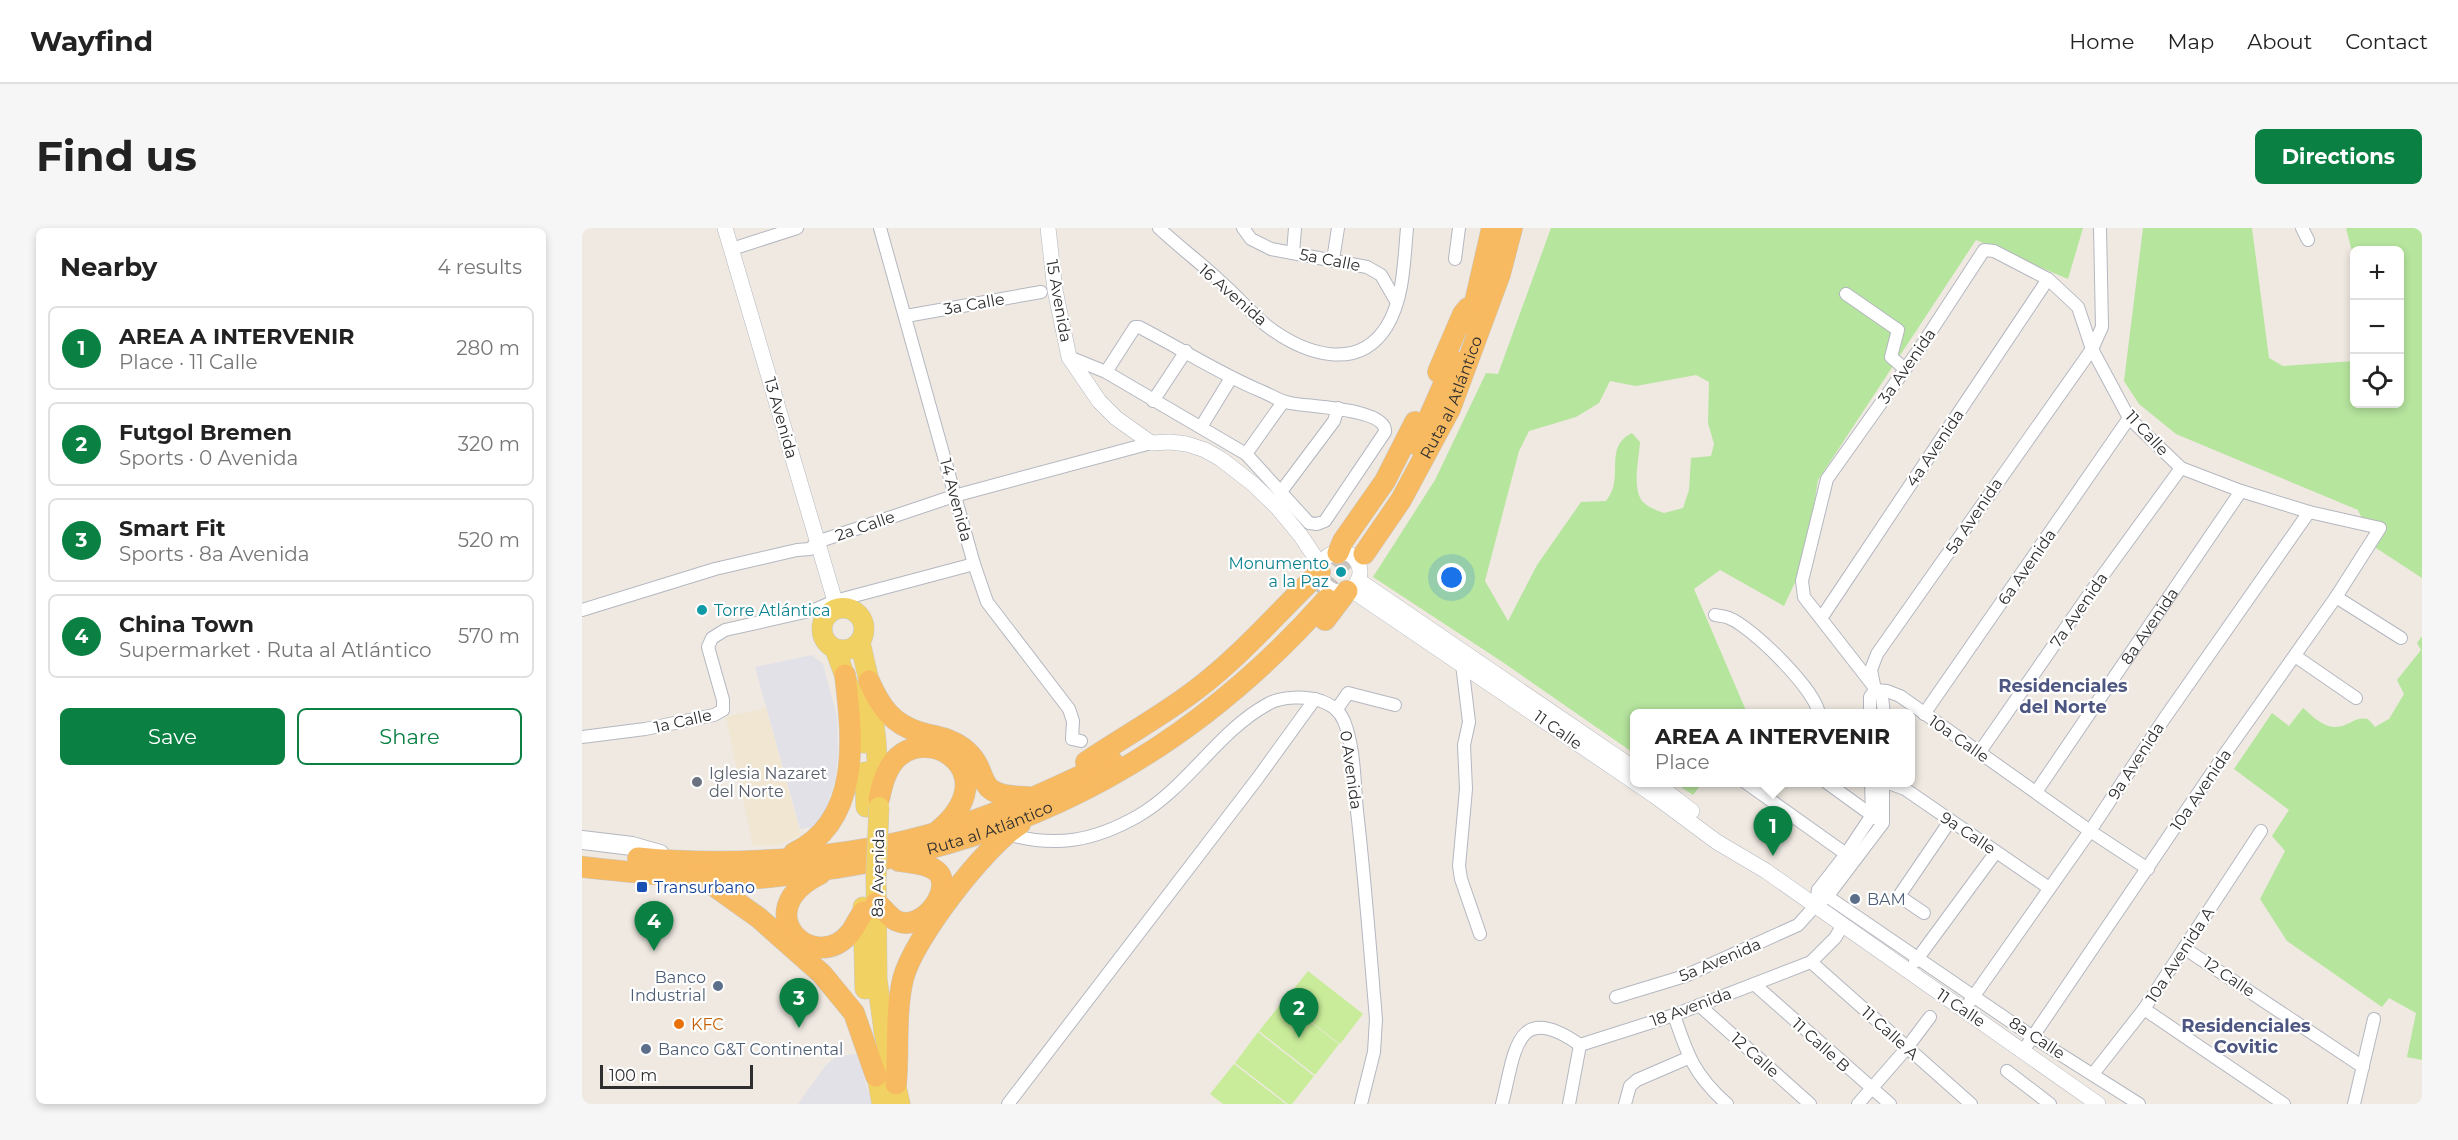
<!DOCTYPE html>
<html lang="en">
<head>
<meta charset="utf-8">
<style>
  body { margin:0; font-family:Montserrat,sans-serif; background:#f6f6f6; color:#222 }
  .controls { position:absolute; right:18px; top:18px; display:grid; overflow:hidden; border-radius:9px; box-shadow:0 3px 9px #0003 }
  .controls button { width:54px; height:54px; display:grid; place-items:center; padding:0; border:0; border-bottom:2px solid #e0e0e0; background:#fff; color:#222; font:30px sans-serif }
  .scale { position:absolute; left:18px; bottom:15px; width:153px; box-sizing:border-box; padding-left:6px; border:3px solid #2e2e2e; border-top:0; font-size:16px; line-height:21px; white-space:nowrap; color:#2e2e2e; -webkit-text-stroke:4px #fff; paint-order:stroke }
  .you { position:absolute; left:870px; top:350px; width:21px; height:21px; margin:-15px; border:4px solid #fff; border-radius:50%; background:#1a73e8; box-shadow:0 0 0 9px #1a73e833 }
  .badge { display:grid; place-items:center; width:39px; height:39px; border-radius:50%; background:#0b8043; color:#fff; font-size:20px; font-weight:700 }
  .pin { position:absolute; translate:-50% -50px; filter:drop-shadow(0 2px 3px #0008) }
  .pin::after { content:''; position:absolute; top:32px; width:21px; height:18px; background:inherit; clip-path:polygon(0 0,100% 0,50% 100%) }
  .popup { position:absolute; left:1048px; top:481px; width:285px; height:78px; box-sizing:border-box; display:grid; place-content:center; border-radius:9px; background:#fff; filter:drop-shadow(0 2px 4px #0005); font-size:20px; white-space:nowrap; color:#767676 }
  .popup b { font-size:22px; color:#222 }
  .popup::after { content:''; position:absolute; left:50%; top:100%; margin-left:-12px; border:12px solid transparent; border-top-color:#fff }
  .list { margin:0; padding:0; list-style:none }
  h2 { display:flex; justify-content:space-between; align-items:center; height:78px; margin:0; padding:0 24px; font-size:26px }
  h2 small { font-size:20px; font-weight:400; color:#767676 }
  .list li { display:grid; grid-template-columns:39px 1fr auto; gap:18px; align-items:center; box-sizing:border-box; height:84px; margin:0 12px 12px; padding:0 12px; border:2px solid #e0e0e0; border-radius:9px }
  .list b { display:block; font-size:22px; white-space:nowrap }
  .list p { margin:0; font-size:20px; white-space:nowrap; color:#767676 }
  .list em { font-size:20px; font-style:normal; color:#767676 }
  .actions { display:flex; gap:12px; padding:18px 24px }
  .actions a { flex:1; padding:14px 0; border:2px solid #0b8043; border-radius:9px; text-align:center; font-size:21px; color:#0b8043 }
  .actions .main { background:#0b8043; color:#fff }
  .icon { flex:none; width:33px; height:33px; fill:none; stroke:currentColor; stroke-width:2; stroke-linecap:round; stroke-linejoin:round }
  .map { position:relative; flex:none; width:1840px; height:876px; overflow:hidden; border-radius:9px }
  header { display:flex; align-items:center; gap:36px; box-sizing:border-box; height:84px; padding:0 30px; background:#fff; border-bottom:2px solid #e0e0e0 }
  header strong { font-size:28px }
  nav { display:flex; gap:33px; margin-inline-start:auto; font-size:21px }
  .intro { display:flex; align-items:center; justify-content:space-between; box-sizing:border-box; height:144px; padding:0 36px }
  h1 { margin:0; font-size:42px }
  .button { padding:15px 27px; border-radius:9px; background:#0b8043; color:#fff; font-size:21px; font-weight:700 }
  main { display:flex; gap:36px; padding:0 36px }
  aside { flex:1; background:#fff; border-radius:9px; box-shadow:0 3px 9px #0003 }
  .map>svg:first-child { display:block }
</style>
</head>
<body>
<header>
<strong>Wayfind</strong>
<nav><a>Home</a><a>Map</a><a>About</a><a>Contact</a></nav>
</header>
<div class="intro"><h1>Find us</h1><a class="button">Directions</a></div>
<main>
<aside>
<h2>Nearby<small>4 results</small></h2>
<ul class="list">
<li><span class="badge">1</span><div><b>AREA A INTERVENIR</b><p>Place · 11 Calle</p></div><em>280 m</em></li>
<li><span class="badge">2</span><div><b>Futgol Bremen</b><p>Sports · 0 Avenida</p></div><em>320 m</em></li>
<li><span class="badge">3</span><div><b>Smart Fit</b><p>Sports · 8a Avenida</p></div><em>520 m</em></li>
<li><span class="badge">4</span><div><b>China Town</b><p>Supermarket · Ruta al Atlántico</p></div><em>570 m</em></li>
</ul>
<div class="actions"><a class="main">Save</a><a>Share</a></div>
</aside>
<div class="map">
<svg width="1840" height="876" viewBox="0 0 1840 876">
  <rect width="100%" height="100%" fill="#efe9e1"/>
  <!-- industrial -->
  <path fill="#e3e1e8" d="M230,427L241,436L255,489L256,526L253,553L243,585L230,599L218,601L173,439Z
    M275,826L290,876H216L244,837L255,828Z"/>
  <!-- education -->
  <path fill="#f0e6d1" d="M184,480L219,607L197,617L171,618L144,489Z"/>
  <!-- green -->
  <path fill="#b6e59e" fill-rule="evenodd" d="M969,0H1501L1486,51L1394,12L1236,252L1223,333L1202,378L1138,342L1112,361L1165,485L1053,486V526L919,433L791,349L853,252L904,145L916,146ZM1114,147L1127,154L1126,195L1132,216L1129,228L1109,230L1107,262L1101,280L1082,285C1074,282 1065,279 1060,273C1050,259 1057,231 1058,214L1050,205C1020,220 1044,250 1024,273L999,274L955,337L926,393L903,353L937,223L947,203L994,189L1017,175L1028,153L1054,158Z
    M1561,0H1670L1687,130L1701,138L1772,133V176H1818V22H1772V25L1769,20L1764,0H1840V350L1794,320L1776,282L1594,206L1557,176L1542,153Z
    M1840,408V832L1825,829L1834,785L1807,770L1800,779L1705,713L1678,671L1703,623L1690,608L1707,582L1652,541L1690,485L1707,498L1721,480C1734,491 1745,504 1763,497C1773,493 1775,489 1786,491L1793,499L1807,491L1822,466L1815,452L1839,422L1835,415Z
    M1093,555H1120L1111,567Z"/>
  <!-- pitch -->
  <path fill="#c9ec9a" d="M726,743L781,786L758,816L702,773Z
    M701,773L757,816L733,847L677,803Z
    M676,804L732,848L710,876H706L653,835Z
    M652,836L704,876H641L628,866Z"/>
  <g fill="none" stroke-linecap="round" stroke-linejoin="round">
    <!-- trunk-tunnel -->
    <path stroke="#c8c4bd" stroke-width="21" stroke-dasharray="21 10" stroke-linecap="butt" d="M735,364L772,319"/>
    <!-- minor casing -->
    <g stroke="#b4b7c1" stroke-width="14">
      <g id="minor">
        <path d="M298,0L392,336L405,374L487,481L491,493L490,511L499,513"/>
        <path d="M577,0C597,19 619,35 639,54C655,68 669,85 685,98C722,126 776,145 805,98C822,70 822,32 825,0"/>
        <path d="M661,0L669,11L689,21L785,39L799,47L814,73"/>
        <path d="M1720,0L1726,12"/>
        <path d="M150,21L215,0"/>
        <path d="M711,25L713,0"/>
        <path d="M873,31L877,0"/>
        <path d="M751,32L756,0"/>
        <path d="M1264,66L1316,102L1309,129L1323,141"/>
        <path d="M324,88L459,64"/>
        <path d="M487,129L524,144L664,226L727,295L735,296L743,293L803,204C805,180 726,179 708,175C697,173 689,167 679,163C636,145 598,120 557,99H553L524,144"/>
        <path d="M571,173L604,123"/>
        <path d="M619,199L649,150"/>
        <path d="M664,226L701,174"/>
        <path d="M698,265L752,193L756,180"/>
        <path d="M1754,369L1819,410"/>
        <path d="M0,382L133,341L215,322L228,321L235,314L372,268L569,215"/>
        <path d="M1133,387C1137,388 1143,388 1147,390C1170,399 1234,462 1237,486"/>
        <path d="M1240,389L1466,51"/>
        <path d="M1713,428L1774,470"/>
        <path d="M882,431L880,436L887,494L882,517L884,561L877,638L879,651L898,706"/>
        <path d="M1293,462L1305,463L1318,468L1508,603L1566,641"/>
        <path d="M755,481L766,465L813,477"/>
        <path d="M1288,486V469L1293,462L1289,442L1295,426L1510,121L1520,99L1518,0"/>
        <path d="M1302,486L1300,469L1222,369L1220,353L1245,251L1336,123L1402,22L1412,23L1466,51L1496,79L1510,121L1547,190L1599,240L1659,263L1727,284L1798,300L1754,369L1640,530L1441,823"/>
        <path d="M1342,486L1547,190"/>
        <path d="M0,509L63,501L132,487L141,482V472L126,419L130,410L143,402L232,382L253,373L392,336"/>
        <path d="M1397,525L1508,365L1599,240"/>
        <path d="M1163,554L1264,626"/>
        <path d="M1244,554L1295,591"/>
        <path d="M1304,554L1323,561L1467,660"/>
        <path id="s1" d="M1454,564L1659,263"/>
        <path d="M425,606C474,620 512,613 556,588C606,559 636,503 686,476C700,468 724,468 739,473C750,477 757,482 762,493C773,521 772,553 775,583C783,652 788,721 794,791L792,824L779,876"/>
        <path d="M1236,662L1451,809L1557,876"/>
        <path d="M1235,668L1236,662L1264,626L1290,587L1289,554"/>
        <path d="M1342,685L1317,668L1368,593"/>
        <path d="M1602,720L1781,839"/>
        <path d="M1229,734L1389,876"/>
        <path d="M1333,734L1414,624"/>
        <path d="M1172,756L1308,876"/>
        <path d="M1034,769L1103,748L1216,697L1233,678L1245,669L1301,595V554"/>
        <path d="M1117,777L1228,876"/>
        <path d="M1562,781L1702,876"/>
        <path d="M1382,782L1508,603L1582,491L1727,284"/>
        <path d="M1092,787C1105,826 1112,847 1145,876"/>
        <path d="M998,817L1092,787L1229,734L1253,710L1261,697"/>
        <path d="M1425,843L1468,876"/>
        <path d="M1511,846L1562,781L1679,603"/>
        <path d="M426,876L675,551L733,471"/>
        <path d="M920,876C933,825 933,771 998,817"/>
        <path d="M987,876L998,817"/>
        <path d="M1043,876L1048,858L1055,852L1106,830"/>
        <path d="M1276,876L1324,821L1348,789"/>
        <path d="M1772,876L1792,791"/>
      </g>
    </g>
    <!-- tertiary casing -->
    <g stroke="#b4b7c1" stroke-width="16">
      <path id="tertiary" d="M143,0L255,380
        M466,0L473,62L487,129L517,173L534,190L569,215L588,214L605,216L623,222L639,231L671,256L695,279L719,308L739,338
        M738 344a20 20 0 1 1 40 0a20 20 0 1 1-40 0Z
        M776,352L1053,541
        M768,361L1073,568L1135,614L1184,643L1516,876
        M1072,554L1110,583"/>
    </g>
    <!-- secondary casing -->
    <g stroke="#b4b7c1" stroke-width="20">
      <path id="secondary" d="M0,612L50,618L78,626"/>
    </g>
    <!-- primary casing -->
    <g stroke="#c9c9c9" stroke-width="21">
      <path id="primary" d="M240 401a21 21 0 1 1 42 0a21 21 0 1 1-42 0Z
        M278,414L287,453L294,514L297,567
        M253,421L277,486L282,515
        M283,544L284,579
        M294,649L295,751L302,804L318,876
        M281,679L283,761
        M292,831L300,876"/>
    </g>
    <!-- trunk casing -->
    <g stroke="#c9c9c9" stroke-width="22">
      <g id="trunk">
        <path d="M886,95L893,74L910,0"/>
        <path d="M856,144L881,86L886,80"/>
        <path d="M835,217L872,133"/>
        <path d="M756,325L761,313L803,253L833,194"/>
        <path id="s2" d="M782,326L819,272L868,181L918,46L930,0"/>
        <path d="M743,392L765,363"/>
        <path d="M287,453C298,478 310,496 337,504C353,509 367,509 381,520C413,545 385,568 445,569"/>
        <path d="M504,534C541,509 580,488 615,461C661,426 697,383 738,344"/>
        <path d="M297,571C300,558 303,544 312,533C347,493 425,546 356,603"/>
        <path d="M212,625C279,593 271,511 263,447"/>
        <path d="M56,630C156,640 284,630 379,597C431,580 480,557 530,533"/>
        <path id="s3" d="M0,639C59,645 118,652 177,650C203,648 228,643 253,640C452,610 612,521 745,371"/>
        <path d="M238,646C163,683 232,750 269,704C273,698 277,690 281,684"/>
        <path d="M121,650L177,690L240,746L272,785L294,848"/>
        <path d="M294,675C302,680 307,690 315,693C342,705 375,657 353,642C343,635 329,635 317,633"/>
        <path d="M314,856C317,822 313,785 321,751C331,711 403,618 438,596"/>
      </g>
    </g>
    <!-- minor -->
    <use href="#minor" stroke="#fff" stroke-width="12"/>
    <!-- tertiary -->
    <use href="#tertiary" stroke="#fff" stroke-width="15"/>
    <!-- secondary -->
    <use href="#secondary" stroke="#fff" stroke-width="18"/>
    <!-- primary -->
    <use href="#primary" stroke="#f2d163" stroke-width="20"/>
    <!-- trunk -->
    <use href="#trunk" stroke="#f8ba60" stroke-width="21"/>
    <!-- primary-bridge casing -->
    <g stroke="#c9c9c9" stroke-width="21" stroke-linecap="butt">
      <path id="primary-bridge" d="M294,649L297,579"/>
    </g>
    <!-- primary-bridge -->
    <use href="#primary-bridge" stroke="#f2d163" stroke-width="20"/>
  </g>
  <!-- markers -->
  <g fill="#0f9aa8" stroke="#fff" stroke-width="2">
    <circle cx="759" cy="344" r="6"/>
    <circle cx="120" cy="382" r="6"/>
  </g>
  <circle fill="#6b7280" stroke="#fff" stroke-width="2" cx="115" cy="554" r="6"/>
  <rect fill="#1a4fb4" stroke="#fff" stroke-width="2" x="54" y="653" width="12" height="12" rx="3"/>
  <g fill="#5c6f8a" stroke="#fff" stroke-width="2">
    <circle cx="1273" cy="671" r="6"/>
    <circle cx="136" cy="758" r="6"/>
    <circle cx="64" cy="821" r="6"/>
  </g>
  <circle fill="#e8710a" stroke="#fff" stroke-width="2" cx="97" cy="796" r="6"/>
  <g text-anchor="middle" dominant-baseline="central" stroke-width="4.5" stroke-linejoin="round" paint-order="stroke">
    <!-- street labels -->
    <g font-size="16" fill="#2e2e2e" stroke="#fff">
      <text transform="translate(748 32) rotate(11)">5a Calle</text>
      <text transform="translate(651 67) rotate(41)">16 Avenida</text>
      <text transform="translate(477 73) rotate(80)">15 Avenida</text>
      <text transform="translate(392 76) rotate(-10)">3a Calle</text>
      <text transform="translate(1325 138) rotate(-55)">3a Avenida</text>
      <text stroke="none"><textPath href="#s2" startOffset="180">Ruta al Atlántico</textPath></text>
      <text transform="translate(199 190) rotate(74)">13 Avenida</text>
      <text transform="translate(1565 205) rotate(47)">11 Calle</text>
      <text transform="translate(1353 220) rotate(-56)">4a Avenida</text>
      <text transform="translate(374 272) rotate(75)">14 Avenida</text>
      <text transform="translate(1392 288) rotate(-56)">5a Avenida</text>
      <text transform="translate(283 298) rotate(-19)">2a Calle</text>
      <text transform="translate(1445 339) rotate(-55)">6a Avenida</text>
      <text transform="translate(1497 382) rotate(-55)">7a Avenida</text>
      <text stroke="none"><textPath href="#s1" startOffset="201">8a Avenida</textPath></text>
      <text transform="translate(101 493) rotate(-13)">1a Calle</text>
      <text transform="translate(976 502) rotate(35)">11 Calle</text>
      <text transform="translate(1377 511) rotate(35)">10a Calle</text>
      <text transform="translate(1554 533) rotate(-57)">9a Avenida</text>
      <text transform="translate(769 542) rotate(82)">0 Avenida</text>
      <text transform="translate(1619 562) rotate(-56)">10a Avenida</text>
      <text stroke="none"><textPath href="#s3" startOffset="414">Ruta al Atlántico</textPath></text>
      <text transform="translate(1386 605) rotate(34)">9a Calle</text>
      <text transform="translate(296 645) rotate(-89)">8a Avenida</text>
      <text transform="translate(1598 727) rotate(-57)">10a Avenida A</text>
      <text transform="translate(1138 732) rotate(-23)">5a Avenida</text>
      <text transform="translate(1647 749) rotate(34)">12 Calle</text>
      <text transform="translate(1109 779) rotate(-20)">18 Avenida</text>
      <text transform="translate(1379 780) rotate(34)">11 Calle</text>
      <text transform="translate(1308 805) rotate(42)">11 Calle A</text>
      <text transform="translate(1455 810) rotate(33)">8a Calle</text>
      <text transform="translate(1239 817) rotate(42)">11 Calle B</text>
      <text transform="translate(1173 827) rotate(42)">12 Calle</text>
    </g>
    <!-- culture labels -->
    <g font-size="16" fill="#0d838f" stroke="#fff" text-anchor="end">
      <text x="747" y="335">Monumento<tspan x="747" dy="18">a la Paz</tspan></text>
      <text x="132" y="382" text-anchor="start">Torre Atlántica</text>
    </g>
    <!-- worship labels -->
    <g font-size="16" fill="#5b616d" stroke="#fff" text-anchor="start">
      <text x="127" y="545">Iglesia Nazaret<tspan x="127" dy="18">del Norte</tspan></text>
    </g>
    <!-- transit labels -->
    <g font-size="16" fill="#164399" stroke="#fff" text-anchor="start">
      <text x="72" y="659">Transurbano</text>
    </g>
    <!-- service labels -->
    <g font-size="16" fill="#4e5e75" stroke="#fff" text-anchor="start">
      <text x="1285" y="671">BAM</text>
      <text x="124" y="749" text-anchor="end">Banco<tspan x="124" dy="18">Industrial</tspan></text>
      <text x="76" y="821">Banco G&amp;T Continental</text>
    </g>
    <!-- food labels -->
    <g font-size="16" fill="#c56008" stroke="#fff" text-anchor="start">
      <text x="109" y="796">KFC</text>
    </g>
    <!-- neighbourhood labels -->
    <g font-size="18" font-weight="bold" fill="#4d5680" stroke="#fff">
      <text x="1481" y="458">Residenciales<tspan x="1481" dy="21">del Norte</tspan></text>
      <text x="1664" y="798">Residenciales<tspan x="1664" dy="21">Covitic</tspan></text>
    </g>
  </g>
</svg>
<div class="controls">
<button>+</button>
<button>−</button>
<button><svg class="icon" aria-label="locate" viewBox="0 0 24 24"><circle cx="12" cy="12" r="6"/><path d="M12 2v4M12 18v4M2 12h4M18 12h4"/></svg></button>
</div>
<div class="scale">100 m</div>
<div class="you"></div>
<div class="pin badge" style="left:1191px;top:628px">1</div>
<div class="popup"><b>AREA A INTERVENIR</b>Place</div>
<div class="pin badge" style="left:717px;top:810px">2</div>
<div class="pin badge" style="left:217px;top:800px">3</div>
<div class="pin badge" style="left:72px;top:723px">4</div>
</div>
</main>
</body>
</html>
